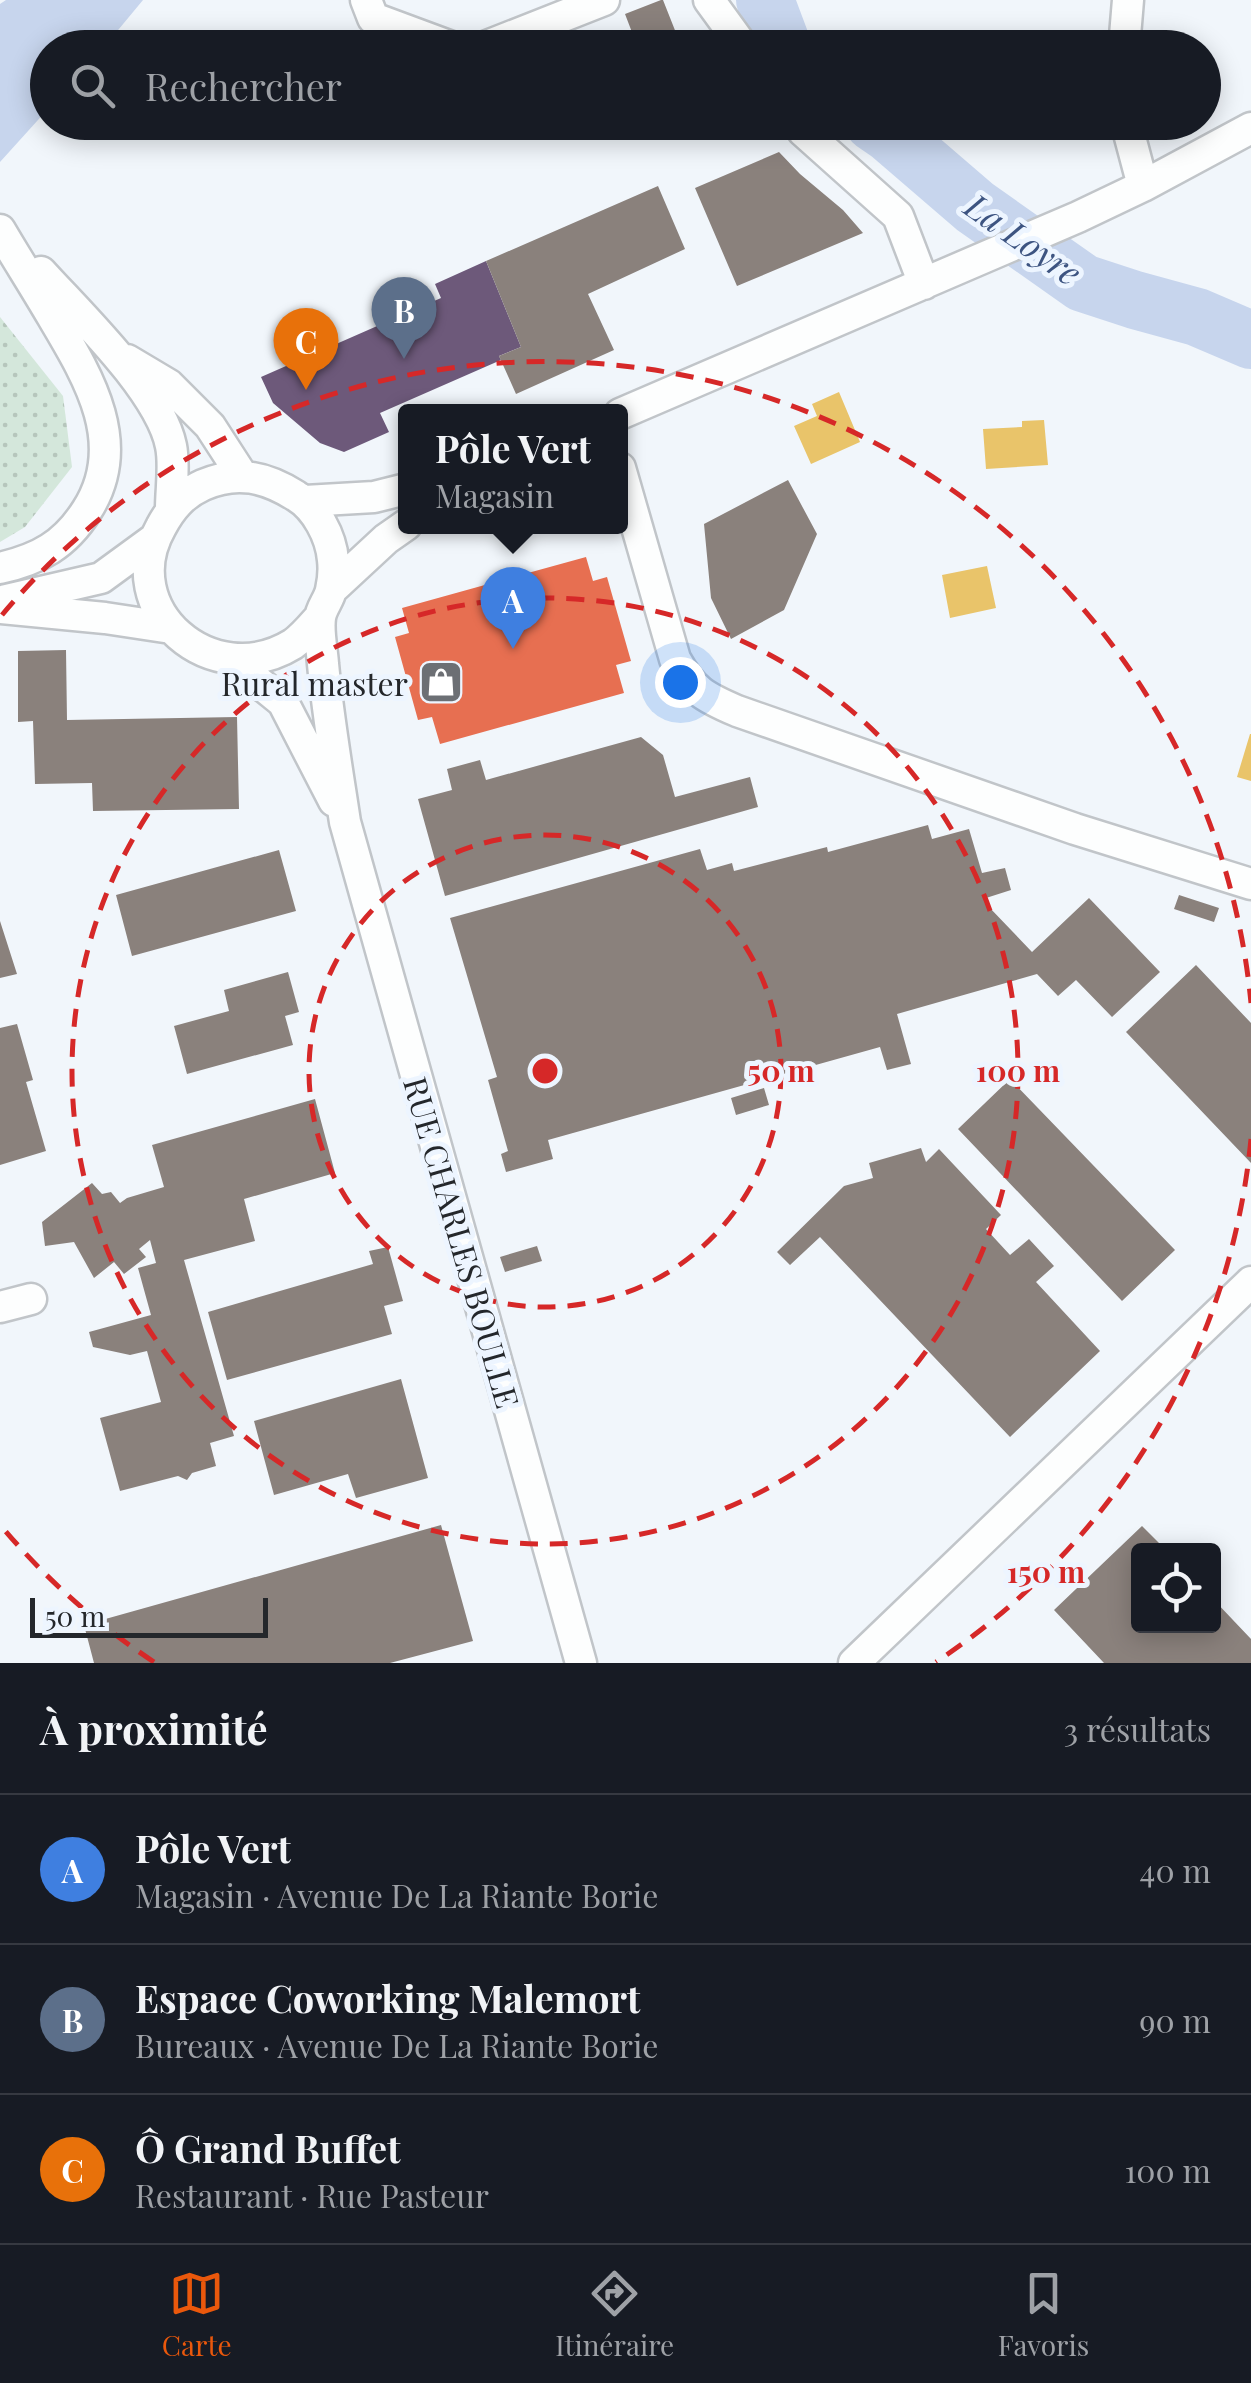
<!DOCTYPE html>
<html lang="fr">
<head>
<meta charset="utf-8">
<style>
  body { margin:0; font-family:"Playfair Display",serif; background:#20242c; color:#f1f3f6 }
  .controls { position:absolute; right:30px; bottom:30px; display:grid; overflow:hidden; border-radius:10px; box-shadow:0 5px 25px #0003 }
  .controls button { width:90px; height:90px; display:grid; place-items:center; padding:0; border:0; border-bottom:2px solid #363941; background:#171b24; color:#f1f3f6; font:50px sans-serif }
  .scale { position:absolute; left:30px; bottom:25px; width:238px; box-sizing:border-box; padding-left:10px; border:5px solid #24272b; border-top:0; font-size:28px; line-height:35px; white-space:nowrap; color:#24272b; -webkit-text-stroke:8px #edf5ff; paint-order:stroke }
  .you { position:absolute; left:680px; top:682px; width:35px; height:35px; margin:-25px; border:8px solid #fff; border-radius:50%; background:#1a73e8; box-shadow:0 0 0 15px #1a73e833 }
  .badge { display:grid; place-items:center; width:65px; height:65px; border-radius:50%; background:#ea580c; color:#fff; font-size:32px; font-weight:700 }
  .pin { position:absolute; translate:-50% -82px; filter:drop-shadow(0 2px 5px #0008) }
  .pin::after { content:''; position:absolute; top:52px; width:35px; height:30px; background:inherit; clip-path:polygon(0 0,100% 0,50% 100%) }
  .popup { position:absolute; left:398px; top:404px; width:230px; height:130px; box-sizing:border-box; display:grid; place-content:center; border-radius:10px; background:#171b24; filter:drop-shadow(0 2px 8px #0005); font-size:32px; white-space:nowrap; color:#9ea1a6 }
  .popup b { font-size:38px; color:#f1f3f6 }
  .popup::after { content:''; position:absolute; left:50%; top:100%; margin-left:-20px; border:20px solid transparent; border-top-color:#171b24 }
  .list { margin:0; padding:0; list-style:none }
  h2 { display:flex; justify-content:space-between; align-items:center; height:130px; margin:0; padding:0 40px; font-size:42px }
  h2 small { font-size:32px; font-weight:400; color:#9ea1a6 }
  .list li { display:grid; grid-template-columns:65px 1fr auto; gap:30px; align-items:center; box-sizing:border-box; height:150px; padding:0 40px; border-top:2px solid #363941 }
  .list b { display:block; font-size:38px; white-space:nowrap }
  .list p { margin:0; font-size:32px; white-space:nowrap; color:#9ea1a6 }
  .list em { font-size:32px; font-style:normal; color:#9ea1a6 }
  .icon { flex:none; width:55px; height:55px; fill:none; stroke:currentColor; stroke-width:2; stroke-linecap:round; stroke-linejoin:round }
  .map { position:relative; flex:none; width:1251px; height:1663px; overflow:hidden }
  .search { position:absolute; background:#171b24; box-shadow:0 5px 25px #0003; left:30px; right:30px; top:30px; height:110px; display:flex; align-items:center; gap:25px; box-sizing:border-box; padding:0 35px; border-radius:55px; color:#9ea1a6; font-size:38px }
  .sheet { height:580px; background:#171b24 }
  nav { display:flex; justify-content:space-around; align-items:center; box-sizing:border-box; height:140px; border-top:2px solid #363941; background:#171b24; font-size:28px; color:#9ea1a6 }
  nav a { display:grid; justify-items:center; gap:5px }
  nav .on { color:#ea580c }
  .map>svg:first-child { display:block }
</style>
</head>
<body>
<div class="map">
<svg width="1251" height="1663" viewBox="0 0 1251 1663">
  <defs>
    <pattern id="park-dots" width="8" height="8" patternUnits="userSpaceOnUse" patternTransform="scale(2.5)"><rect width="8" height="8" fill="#d4e7db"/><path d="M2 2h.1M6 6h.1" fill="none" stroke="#b6c6bc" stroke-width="1.8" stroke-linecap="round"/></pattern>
  </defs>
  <rect width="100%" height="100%" fill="#f1f6fb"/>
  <!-- park -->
  <path fill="url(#park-dots)" d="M0,317L63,396L72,467L25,527L0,542Z"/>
  <!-- water -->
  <path fill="#c7d5ed" d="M6,0H143L104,47L48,48L47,110L0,162V4Z"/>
  <!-- homes -->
  <path fill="#e9c46a" d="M839,392L860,442L811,464L794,426L817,416L812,404Z
    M1044,420L1048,465L986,469L983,429L1022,427V421Z
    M987,566L996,608L950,618L942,575Z
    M1250,734H1251V781L1237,777Z"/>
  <!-- shops -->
  <path fill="#e76f51" d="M586,557L593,581L607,577L631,661L616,665L624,693L440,744L432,717L418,720L395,637L409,633L402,608Z"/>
  <!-- offices -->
  <path fill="#6d597a" d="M486,261L521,347L499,356L501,360L380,413L389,432L344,452L320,443L273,403L261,377L441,298L435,284Z"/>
  <!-- industry -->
  <path fill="#8a817c" d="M661,0H663L682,48H638L625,14Z
    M779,152L800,174L843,210L863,233L737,286L695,188Z
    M658,186L685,249L588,294L614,350L516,394L499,356L521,347L486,261Z
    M788,480L817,534L784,610L731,639L711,598L704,524Z
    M66,650L67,720L237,717L239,809L93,811L92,783L35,784L33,721L18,722V651Z
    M641,737L663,755L675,797L750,777L758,807L445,896L418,799L452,790L447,769L480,760L486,780Z
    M928,825L932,839L969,829L982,873L1005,868L1011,890L986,898L988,906L1032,952L1089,898L1160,972L1112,1017L1076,980L1058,996L1037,974L897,1014L911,1064L887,1070L880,1047L548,1140L553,1159L506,1172L501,1154L508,1151L488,1080L497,1077L450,918L700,849L707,870L732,863L734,871L827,847L828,852Z
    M279,850L296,911L132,956L116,895Z
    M1179,895L1219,908L1214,922L1174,909Z
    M0,921L17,974L0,978Z
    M1196,965L1251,1023V1163L1126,1032Z
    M288,972L299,1012L285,1016L293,1045L187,1074L174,1026L229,1011L224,990Z
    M17,1024L33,1080L26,1082L46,1151L0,1165V1028Z
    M1010,1079L1175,1250L1122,1301L958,1129Z
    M764,1088L769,1105L736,1115L731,1098Z
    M315,1099L335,1173L244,1199L255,1241L184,1260L234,1436L210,1443L216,1466L192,1473L187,1480L178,1476L120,1491L100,1418L161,1402L147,1351L130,1355L93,1347L89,1332L151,1315L138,1268L156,1263L150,1240L139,1249L146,1257L124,1274L114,1262L94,1278L74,1242L45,1246L42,1222L92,1183L102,1194L111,1192L120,1203L127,1198L164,1187L152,1145Z
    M921,1148L926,1162L939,1149L1001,1215L986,1229L1010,1255L1029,1239L1054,1266L1036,1282L1100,1351L1010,1437L820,1237L790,1265L777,1252L844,1186L873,1178L869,1163Z
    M537,1246L542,1261L505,1272L500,1257Z
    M388,1247L403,1301L384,1306L392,1334L227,1380L208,1312L373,1264L369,1251Z
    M401,1379L428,1478L356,1498L348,1474L274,1495L254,1421Z
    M441,1525L473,1641L390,1663H94L84,1625Z
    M1142,1526L1166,1550H1138V1626H1214V1600L1251,1639V1663H1104L1054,1610Z"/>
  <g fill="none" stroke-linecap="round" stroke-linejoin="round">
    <!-- river -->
    <path stroke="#c7d5ed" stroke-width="58" d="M765,0L783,48
      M873,122L889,133L975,207L1083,283L1135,300L1197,317L1251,340"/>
    <!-- minor casing -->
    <g stroke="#c1c5c9" stroke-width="35">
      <path id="minor" d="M366,0L373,18L454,48
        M709,0L744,48
        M482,48L604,0
        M1124,48L1128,0
        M797,122L803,131L898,216L924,284
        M1126,122L1143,186
        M0,230C17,259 35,287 52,316C87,375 130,443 87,510C65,545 39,559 0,568
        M41,272C79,314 160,391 171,446C175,465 171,489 171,509
        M127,360L169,385L210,426L243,477
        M620,414L1078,217L1143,186L1251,128
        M620,468L675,659C693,691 704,697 737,711L1075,829L1251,884
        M305,501L374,497L406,489
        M331,590L386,539L406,525
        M6,600L101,578L153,540
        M0,608L105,618L171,628
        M320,617C312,626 303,637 293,644C212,694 114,609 161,527C171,508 183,494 203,485C237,470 266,477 296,496C316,508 331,536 333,560C334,568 333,581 331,590C329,600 321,608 320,618C318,632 322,649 323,664C328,717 337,769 345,822L581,1663
        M231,660L283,702L334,801
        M0,1307L31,1299
        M854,1663L1251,1282"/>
    </g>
    <!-- minor -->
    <use href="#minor" stroke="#fdfefe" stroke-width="30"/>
  </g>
  <!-- distance rings -->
  <g fill="none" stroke="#d62828" stroke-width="5" stroke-dasharray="18 12">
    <circle cx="545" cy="1071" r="236"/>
    <circle cx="545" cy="1071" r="473"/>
    <path d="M1251 1139A709 709 0 0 1 936 1662M154 1662A709 709 0 0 1 2 1527M2 615A709 709 0 0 1 1251 1003"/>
  </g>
  <!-- icons -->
  <defs>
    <g id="shop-square" transform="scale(2.25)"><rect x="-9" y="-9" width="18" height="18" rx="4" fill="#6c6f74" stroke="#edf5ff"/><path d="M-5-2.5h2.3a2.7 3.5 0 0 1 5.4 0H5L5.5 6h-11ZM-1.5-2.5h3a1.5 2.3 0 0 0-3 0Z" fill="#fff"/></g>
  </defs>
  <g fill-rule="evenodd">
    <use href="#shop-square" x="441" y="682"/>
  </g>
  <g text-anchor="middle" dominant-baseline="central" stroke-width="10" stroke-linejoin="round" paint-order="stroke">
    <!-- poi labels -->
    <g font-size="32" fill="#24272b" stroke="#edf5ff" text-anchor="end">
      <text x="408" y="682">Rural master</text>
    </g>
    <!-- street labels -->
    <g font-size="32" fill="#24272b" stroke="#edf5ff">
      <text transform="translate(463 1242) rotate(74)">RUE CHARLES BOULLE</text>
    </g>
    <!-- water labels -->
    <g font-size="35" font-style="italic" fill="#3d5481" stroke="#edf5ff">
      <text transform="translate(1024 238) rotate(35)">La Loyre</text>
    </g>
  </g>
  <circle cx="545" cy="1071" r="15" fill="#d62828" stroke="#edf5ff" stroke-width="5"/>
  <g font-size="30" text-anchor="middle" font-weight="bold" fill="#d62828" stroke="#edf5ff" stroke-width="10" stroke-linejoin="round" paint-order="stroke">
    <text x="781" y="1082">50 m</text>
    <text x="1018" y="1082">100 m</text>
    <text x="1046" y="1583">150 m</text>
  </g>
</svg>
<div class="controls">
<button><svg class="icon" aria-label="locate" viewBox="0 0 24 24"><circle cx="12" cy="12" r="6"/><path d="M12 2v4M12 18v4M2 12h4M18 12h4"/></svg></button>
</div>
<div class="scale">50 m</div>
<div class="you"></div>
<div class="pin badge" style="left:513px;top:649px;background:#3f7fe0">A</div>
<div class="popup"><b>Pôle Vert</b>Magasin</div>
<div class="pin badge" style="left:404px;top:359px;background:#5c6f8a">B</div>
<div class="pin badge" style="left:306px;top:390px;background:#e8710a">C</div>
<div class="search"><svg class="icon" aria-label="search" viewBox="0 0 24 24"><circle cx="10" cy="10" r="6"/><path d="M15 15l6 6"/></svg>Rechercher</div>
</div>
<section class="sheet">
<h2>À proximité<small>3 résultats</small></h2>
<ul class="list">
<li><span class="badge" style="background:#3f7fe0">A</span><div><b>Pôle Vert</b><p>Magasin · Avenue De La Riante Borie</p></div><em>40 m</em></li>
<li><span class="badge" style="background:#5c6f8a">B</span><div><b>Espace Coworking Malemort</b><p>Bureaux · Avenue De La Riante Borie</p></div><em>90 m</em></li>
<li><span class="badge" style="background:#e8710a">C</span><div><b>Ô Grand Buffet</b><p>Restaurant · Rue Pasteur</p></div><em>100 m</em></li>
</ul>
</section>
<nav>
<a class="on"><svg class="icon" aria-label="map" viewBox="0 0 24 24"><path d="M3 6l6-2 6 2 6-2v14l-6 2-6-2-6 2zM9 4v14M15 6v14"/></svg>Carte</a>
<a><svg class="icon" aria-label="directions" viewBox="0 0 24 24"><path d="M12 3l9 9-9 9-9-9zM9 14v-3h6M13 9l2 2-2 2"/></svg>Itinéraire</a>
<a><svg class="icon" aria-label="saved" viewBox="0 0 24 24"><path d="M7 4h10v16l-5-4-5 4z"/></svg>Favoris</a>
</nav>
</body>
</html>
